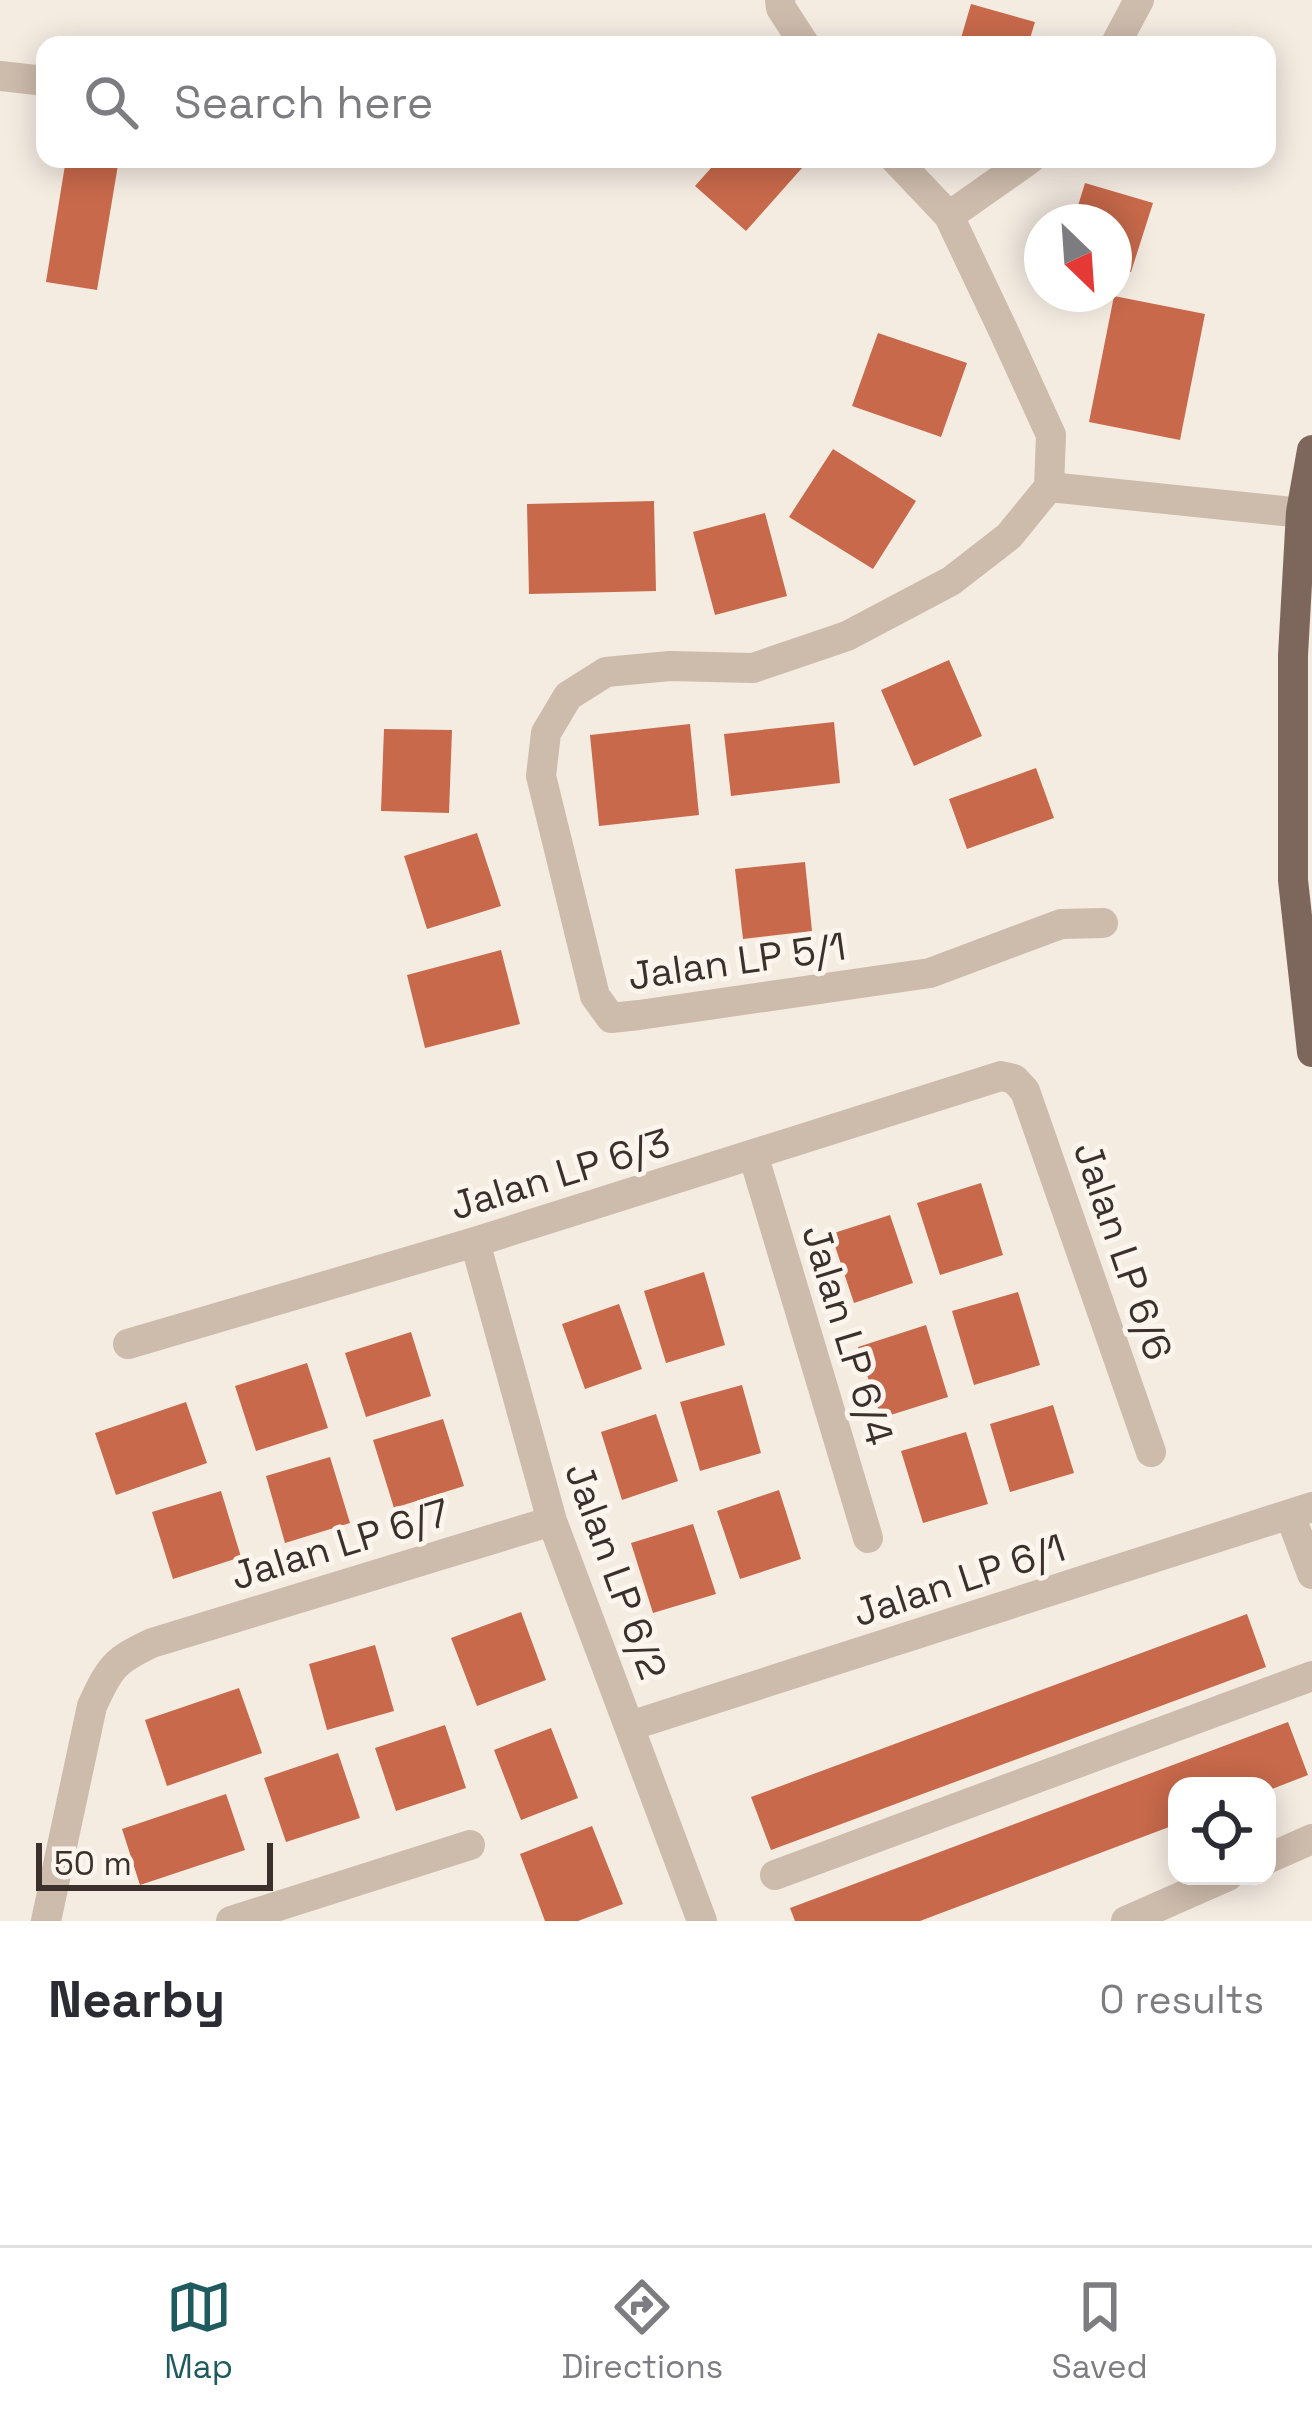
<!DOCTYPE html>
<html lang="en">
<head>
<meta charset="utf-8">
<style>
  body { margin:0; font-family:"Space Grotesk",sans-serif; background:#f7f7f7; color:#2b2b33 }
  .controls { position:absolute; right:36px; bottom:36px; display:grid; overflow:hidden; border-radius:24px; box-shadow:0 6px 30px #0003 }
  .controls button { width:108px; height:108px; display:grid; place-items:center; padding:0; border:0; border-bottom:3px solid #e1e1e2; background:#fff; color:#2b2b33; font:60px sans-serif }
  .compass { position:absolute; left:1024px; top:204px; width:108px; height:108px; border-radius:50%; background:#fff; box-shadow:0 6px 30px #0003; rotate:155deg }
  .scale { position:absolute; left:36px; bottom:30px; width:237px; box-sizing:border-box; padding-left:12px; border:6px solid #3b302b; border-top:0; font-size:33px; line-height:42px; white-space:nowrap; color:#3b302b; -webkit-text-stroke:9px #fbf5ee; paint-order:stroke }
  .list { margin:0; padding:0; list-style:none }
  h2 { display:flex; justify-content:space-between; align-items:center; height:156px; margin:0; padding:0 48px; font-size:51px }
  h2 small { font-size:39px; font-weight:400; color:#7c7c81 }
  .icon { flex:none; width:66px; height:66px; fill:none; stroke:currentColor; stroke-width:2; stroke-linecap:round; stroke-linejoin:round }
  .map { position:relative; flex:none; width:1312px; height:1921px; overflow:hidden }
  .search { position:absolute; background:#fff; box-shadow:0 6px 30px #0003; left:36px; right:36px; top:36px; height:132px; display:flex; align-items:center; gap:30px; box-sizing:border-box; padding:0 42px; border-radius:24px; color:#7c7c81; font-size:45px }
  .sheet { height:324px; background:#fff }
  nav { display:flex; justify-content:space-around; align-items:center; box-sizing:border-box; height:168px; border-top:3px solid #e1e1e2; background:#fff; font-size:33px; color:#7c7c81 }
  nav a { display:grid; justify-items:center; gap:6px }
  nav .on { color:#1f5a5e }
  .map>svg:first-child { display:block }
</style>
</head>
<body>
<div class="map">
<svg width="1312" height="1921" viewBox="0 0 1312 1921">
  <rect width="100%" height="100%" fill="#f4ebe1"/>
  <!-- building -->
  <path fill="#c8694b" d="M971,4L1035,22L1028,45H959Z
    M66,159H119L97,290L46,282Z
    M719,159H792L802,168L746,231L695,186Z
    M1085,183L1153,203L1131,272L1114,267V222H1073Z
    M1114,296L1205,314L1180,440L1089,422Z
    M878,333L967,363L941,437L852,406Z
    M833,449L916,501L873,569L789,517Z
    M654,501L656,591L529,594L527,504Z
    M765,513L787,596L715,615L693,532Z
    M949,660L982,736L914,766L881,690Z
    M834,722L840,783L731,796L724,734Z
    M690,724L699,815L599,826L590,735Z
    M384,729L452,730L449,813L381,811Z
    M1036,768L1054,818L967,849L949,799Z
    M477,833L501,906L427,929L404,856Z
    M805,862L812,931L743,939L735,869Z
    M501,950L520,1024L425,1048L407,975Z
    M981,1183L1003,1255L940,1275L917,1203Z
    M890,1215L913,1283L854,1303L831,1234Z
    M704,1272L725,1345L666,1363L644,1291Z
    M1018,1292L1040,1365L974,1385L952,1311Z
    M619,1304L642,1369L585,1389L562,1324Z
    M926,1325L948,1397L881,1418L858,1347Z
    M411,1332L431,1396L366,1417L345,1353Z
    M307,1363L328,1428L256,1451L235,1386Z
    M742,1385L761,1453L700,1471L680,1402Z
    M186,1402L207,1463L116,1495L95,1433Z
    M1053,1405L1074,1473L1010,1492L990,1424Z
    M656,1414L678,1481L622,1500L601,1432Z
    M443,1419L464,1486L394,1508L373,1440Z
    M966,1432L988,1504L923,1523L901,1451Z
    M330,1457L350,1523L285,1543L266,1476Z
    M779,1490L801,1559L740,1579L717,1511Z
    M221,1491L241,1557L173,1579L152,1512Z
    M693,1524L716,1594L653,1613L631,1543Z
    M521,1612L546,1680L477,1706L451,1638Z
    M1247,1614L1266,1667L771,1850L751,1797Z
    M375,1645L394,1711L327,1730L309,1664Z
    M239,1688L262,1753L167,1786L145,1720Z
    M1288,1722L1308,1775L1267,1791V1786H1177V1824L920,1921H795L790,1908Z
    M445,1725L466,1788L396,1811L375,1748Z
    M551,1728L578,1798L521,1820L494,1750Z
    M338,1753L360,1818L286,1842L264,1778Z
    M226,1794L245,1850L140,1885L122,1829Z
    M592,1826L623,1904L578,1921H545L520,1854Z"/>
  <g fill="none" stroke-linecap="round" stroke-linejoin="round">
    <!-- minor -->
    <path stroke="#cdbbac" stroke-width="30" d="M780,0L781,8L805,45
      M1115,45L1139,0
      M0,76L45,81
      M895,159L949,216L1004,332L1051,435L1049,487L1009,536L951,581L847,636L753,668L670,666L606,672L568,696L546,733L541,776L595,996L611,1018L639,1015L930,973L1061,924L1103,923
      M949,216L1030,159
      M1049,487L1312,514
      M753,1154L868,1538
      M475,1242L552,1521L702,1921
      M128,1344L475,1242L1001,1076L1014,1079L1025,1091L1151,1452
      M1290,1515L1312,1574
      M630,1726L1312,1507
      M1267,1859L1312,1839
      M775,1875L1312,1676
      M46,1921L92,1706C110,1668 113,1661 152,1643L552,1521
      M231,1921L470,1845
      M1126,1921L1228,1876"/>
    <!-- major -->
    <path stroke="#7d675c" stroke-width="30" d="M1312,450L1301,512L1293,655V880L1312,1052"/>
  </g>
  <g text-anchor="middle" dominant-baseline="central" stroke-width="10" stroke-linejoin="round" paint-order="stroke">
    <!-- street labels -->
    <g font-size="39" fill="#3b302b" stroke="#fbf5ee">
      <text transform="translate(737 961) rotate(-8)">Jalan LP 5/1</text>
      <text transform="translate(560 1174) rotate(-17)">Jalan LP 6/3</text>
      <text transform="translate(1123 1251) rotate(71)">Jalan LP 6/6</text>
      <text transform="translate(848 1335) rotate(73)">Jalan LP 6/4</text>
      <text transform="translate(340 1544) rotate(-17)">Jalan LP 6/7</text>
      <text transform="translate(616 1571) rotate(70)">Jalan LP 6/2</text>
      <text transform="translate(959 1580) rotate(-18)">Jalan LP 6/1</text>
    </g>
  </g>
</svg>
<div class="controls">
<button><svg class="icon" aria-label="locate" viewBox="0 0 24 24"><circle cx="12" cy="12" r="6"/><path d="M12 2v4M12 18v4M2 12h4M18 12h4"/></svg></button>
</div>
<svg class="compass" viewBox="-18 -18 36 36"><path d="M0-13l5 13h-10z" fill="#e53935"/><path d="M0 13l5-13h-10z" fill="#7c7c81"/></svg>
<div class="scale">50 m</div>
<div class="search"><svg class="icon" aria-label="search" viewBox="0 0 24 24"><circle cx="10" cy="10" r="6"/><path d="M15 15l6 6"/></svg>Search here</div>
</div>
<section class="sheet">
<h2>Nearby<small>0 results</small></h2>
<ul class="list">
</ul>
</section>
<nav>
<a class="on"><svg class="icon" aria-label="map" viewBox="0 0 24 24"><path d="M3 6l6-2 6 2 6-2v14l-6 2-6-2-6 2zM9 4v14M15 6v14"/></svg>Map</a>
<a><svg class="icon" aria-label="directions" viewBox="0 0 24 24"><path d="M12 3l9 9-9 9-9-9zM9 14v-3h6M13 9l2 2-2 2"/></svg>Directions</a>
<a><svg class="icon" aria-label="saved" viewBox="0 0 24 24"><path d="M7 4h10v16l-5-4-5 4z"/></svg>Saved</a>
</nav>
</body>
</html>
